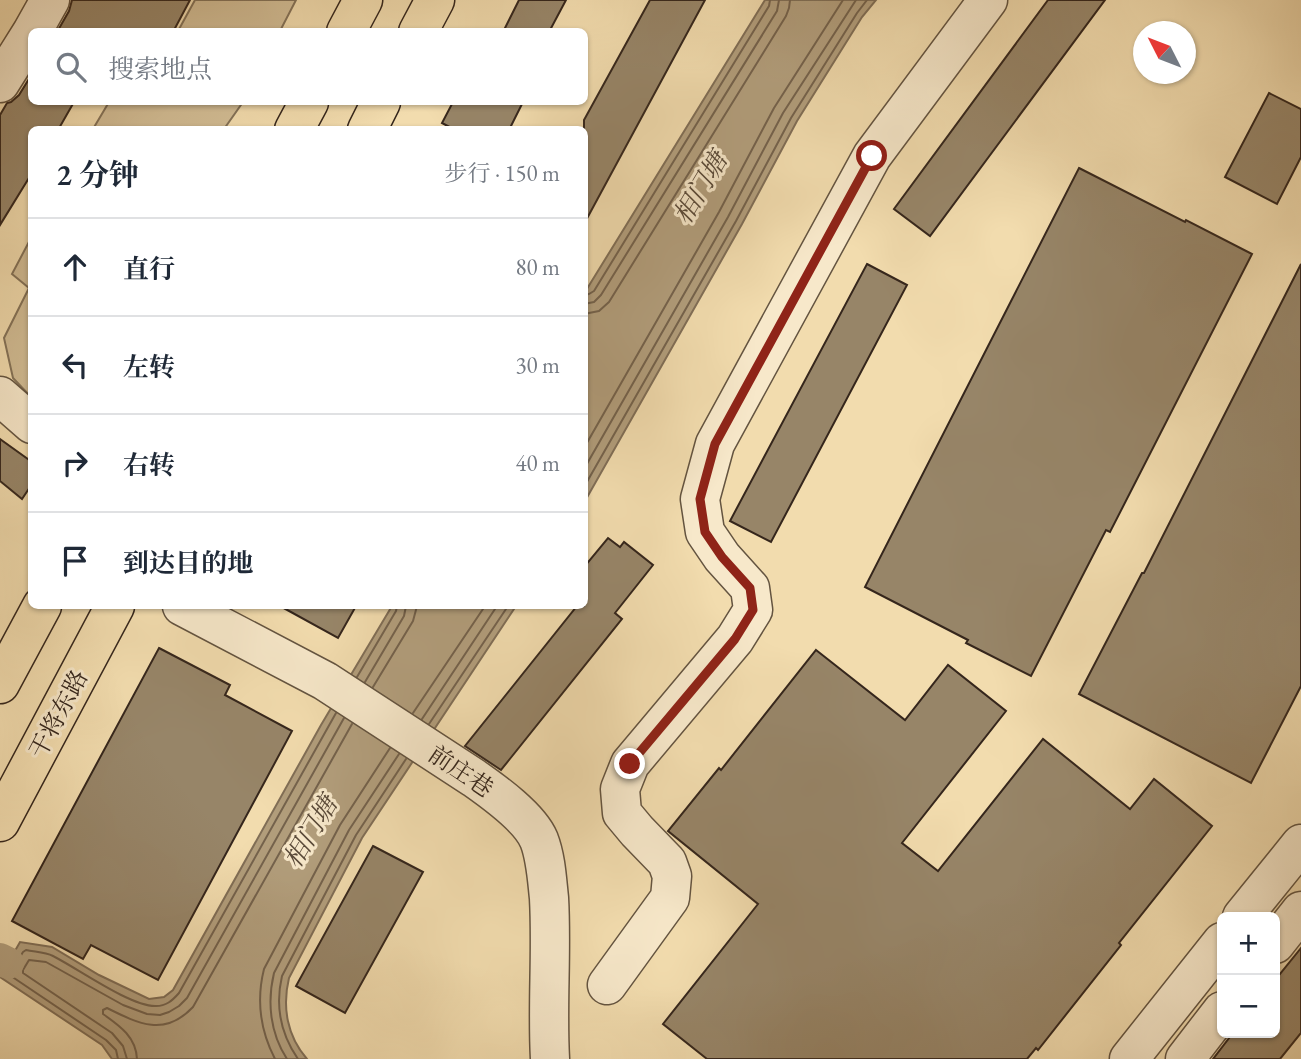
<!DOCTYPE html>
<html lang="zh">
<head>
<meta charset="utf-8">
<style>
  body { margin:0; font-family:"EB Garamond","Noto Serif SC",serif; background:#f2f2f3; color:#1f2937 }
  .controls { position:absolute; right:21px; bottom:21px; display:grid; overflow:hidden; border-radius:10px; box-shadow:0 2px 5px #0004 }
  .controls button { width:63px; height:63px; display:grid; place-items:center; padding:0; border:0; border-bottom:2px solid #e0e1e3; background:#fff; color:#1f2937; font:35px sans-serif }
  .compass { position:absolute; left:1133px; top:21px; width:63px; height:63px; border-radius:50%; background:#fff; box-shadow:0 2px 5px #0004; rotate:312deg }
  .stop { position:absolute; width:21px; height:21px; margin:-16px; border:5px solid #8f2418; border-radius:50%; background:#fff }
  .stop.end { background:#8f2418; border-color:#fff; box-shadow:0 2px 7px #0008 }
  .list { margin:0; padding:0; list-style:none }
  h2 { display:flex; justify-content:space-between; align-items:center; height:91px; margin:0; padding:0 28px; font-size:30px }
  h2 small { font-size:23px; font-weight:400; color:#747a83 }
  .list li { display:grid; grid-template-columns:46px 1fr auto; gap:21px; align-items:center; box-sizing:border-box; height:98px; padding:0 28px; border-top:2px solid #e0e1e3 }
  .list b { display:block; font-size:26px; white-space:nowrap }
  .list em { font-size:23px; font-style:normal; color:#747a83 }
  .icon { flex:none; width:38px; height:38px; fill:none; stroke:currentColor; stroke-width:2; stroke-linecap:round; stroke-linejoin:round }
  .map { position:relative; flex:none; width:1301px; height:1059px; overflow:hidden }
  .search { position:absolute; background:#fff; box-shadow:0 2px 5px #0004; left:28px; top:28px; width:560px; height:77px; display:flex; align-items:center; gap:18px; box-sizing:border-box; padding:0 24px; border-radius:10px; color:#747a83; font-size:26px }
  .panel { position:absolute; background:#fff; box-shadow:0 2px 5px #0004; left:28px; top:126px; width:560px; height:483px; border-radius:10px }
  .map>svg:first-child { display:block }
</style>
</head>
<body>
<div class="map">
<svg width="1301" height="1059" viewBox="0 0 1301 1059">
  <rect width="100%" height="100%" fill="#f2dcae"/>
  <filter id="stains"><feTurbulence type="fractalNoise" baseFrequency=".00286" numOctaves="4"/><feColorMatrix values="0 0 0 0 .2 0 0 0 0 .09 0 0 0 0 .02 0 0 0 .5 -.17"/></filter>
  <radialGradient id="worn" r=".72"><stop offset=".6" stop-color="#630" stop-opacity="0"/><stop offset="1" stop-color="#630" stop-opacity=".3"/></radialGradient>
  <!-- green -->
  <path fill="#d2bd95" stroke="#847258" stroke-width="2" d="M195,0H296L280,31H178Z
    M109,102H243L224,129H93Z
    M31,238L32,397H31L13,378L4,338L29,288L12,274Z"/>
  <!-- water -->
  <path fill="#b29e7c" stroke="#806e56" stroke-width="2" d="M765,0H876L862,17L797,121L742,224L585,501V292Z
    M392,606H516L362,838L289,978C282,1007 287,1036 307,1059H112L102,1045L0,977L20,942L52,947L99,975L149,999L164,997L173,990L321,725Z"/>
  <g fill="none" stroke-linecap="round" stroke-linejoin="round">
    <!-- shore -->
    <path stroke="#74624c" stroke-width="2" d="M584,295L589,294L594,291L769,6L770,0
      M584,304L594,302L601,295L777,11L779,0
      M584,314L599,311L609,302L786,16L789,8L790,0
      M584,448L719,212L774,108L843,0
      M584,469L728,217L783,113L856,0
      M584,487L736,221L791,118L857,13L867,0
      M357,677L396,611L397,606
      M365,682L404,616L406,606
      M373,687L413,621L417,606
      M413,713L485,606
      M422,719L497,606
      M429,724L508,606
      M118,1059L116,1050L106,1040L11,976V972L23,952L26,950C35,952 45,952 53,956C77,968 131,1007 156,1006C166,1006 172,1001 179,993L336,713
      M127,1059L123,1046L112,1033L23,973V970L29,960L46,962L123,1005L147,1014L160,1015L169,1012L179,1006L187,998L344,718
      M137,1059C136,1037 120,1026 103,1014V1010L107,1008C139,1024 165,1037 193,1007L352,724
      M275,1059C260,1030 256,1001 264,969L340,825L390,748
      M287,1059C270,1033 267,1002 274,973L349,830L399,754
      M298,1059C280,1033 275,1006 282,976L356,835L406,759"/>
    <!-- canal -->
    <path stroke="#b29e7c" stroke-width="32" d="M0,959L8,963"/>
  </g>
  <!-- building -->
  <path fill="#978568" stroke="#35261c" stroke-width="2" d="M72,0H190L173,32H57L69,11Z
    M519,0H566L549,32H503Z
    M650,0H705L584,224V120Z
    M1048,0H1105L930,236L894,209Z
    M32,74V102H74L58,130H32V173L0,225V115L7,103L11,102L19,95Z
    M1269,93L1301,109V157L1277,204L1225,177Z
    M453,102H523L509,130H455L442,123Z
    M1079,168L1185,222L1186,220L1252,254L1110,532L1106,530L1031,676L966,643L968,640L865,587Z
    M867,264L907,285L771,542L730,521Z
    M1301,264V686L1251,783L1079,694L1142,573H1144Z
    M0,439L32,462V484L22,499L0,481Z
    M608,538L620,547L624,542L653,565L615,613L622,619L501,770L465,746L577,606H584V567Z
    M280,606H356L338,638Z
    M159,648L230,685L225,695L292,731L158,980L91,945L83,959L12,921Z
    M816,650L905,720L948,665L1006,711L902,843L938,871L1043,739L1130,809L1154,779L1212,826L1119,943L1121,945L1038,1050L1036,1048L1027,1059H707L663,1024L758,904L668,831L719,768L721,770Z
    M373,846L423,872L345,1013L296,986Z
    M1301,948V1033L1280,1059H1213L1233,1033H1275V980Z"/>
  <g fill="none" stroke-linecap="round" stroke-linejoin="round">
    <!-- minor casing -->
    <g stroke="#645440" stroke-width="41">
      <path id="minor" d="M32,32L50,0
        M0,83L32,32
        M0,396L32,424
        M182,606L325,681L474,778C494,792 530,818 539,840C546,858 547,880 549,898C552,952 547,1005 550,1059
        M1242,917L1301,844
        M1275,944L1301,911
        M607,985L670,898L672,876L667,862L637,831L622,813L620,789L630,764L735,639L753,610L750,588L722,557L705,532L700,499L715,444L872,156L988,0
        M1129,1059L1222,942
        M1185,1059L1222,1011"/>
    </g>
    <!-- major casing -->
    <g stroke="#35261c" stroke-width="41">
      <path id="major" d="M346,32L363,0
        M418,32L435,0
        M294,130L309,102
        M367,130L381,102
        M0,684L42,606
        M0,822L115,606"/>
    </g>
    <!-- minor -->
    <use href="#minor" stroke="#f7e8ca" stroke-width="38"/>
    <!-- major -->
    <use href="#major" stroke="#f2dcae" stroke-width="38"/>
  </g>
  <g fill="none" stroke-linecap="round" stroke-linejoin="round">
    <!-- route -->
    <path stroke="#8f2418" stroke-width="9" d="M630,764L735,639L753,610L750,588L722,557L705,532L700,499L715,444L872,156"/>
  </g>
  <g text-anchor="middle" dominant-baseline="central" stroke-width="6" stroke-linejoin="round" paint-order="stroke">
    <!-- street labels -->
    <g font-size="24" fill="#35261c" stroke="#f7e8ca">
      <text transform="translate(58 714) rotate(-62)">干将东路</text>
      <text transform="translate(461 771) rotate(34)">前庄巷</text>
    </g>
    <!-- water labels -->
    <g font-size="26" font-style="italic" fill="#5a4a39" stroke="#f7e8ca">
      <text transform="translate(700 188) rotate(-59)">相门塘</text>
      <text transform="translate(310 832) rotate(-59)">相门塘</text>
    </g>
  </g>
  <rect width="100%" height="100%" filter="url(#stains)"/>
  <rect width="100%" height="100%" fill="url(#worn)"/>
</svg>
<div class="controls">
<button>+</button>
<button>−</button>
</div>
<svg class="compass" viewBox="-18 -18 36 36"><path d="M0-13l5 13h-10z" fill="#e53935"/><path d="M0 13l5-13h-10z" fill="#747a83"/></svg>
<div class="stop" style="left:872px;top:156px"></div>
<div class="stop end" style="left:630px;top:764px"></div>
<div class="search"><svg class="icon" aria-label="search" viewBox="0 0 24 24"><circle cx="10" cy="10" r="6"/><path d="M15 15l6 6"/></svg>搜索地点</div>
<section class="panel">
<h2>2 分钟<small>步行 · 150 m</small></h2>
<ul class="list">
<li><svg class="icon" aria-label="ahead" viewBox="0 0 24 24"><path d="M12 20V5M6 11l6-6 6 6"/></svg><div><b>直行</b></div><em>80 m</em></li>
<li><svg class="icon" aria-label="left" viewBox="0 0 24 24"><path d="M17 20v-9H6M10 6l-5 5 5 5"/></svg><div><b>左转</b></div><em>30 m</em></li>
<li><svg class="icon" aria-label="right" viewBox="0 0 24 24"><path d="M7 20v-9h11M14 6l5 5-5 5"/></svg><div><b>右转</b></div><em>40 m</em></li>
<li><svg class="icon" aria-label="arrive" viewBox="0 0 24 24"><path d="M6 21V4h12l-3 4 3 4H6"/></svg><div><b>到达目的地</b></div></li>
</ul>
</section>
</div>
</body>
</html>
